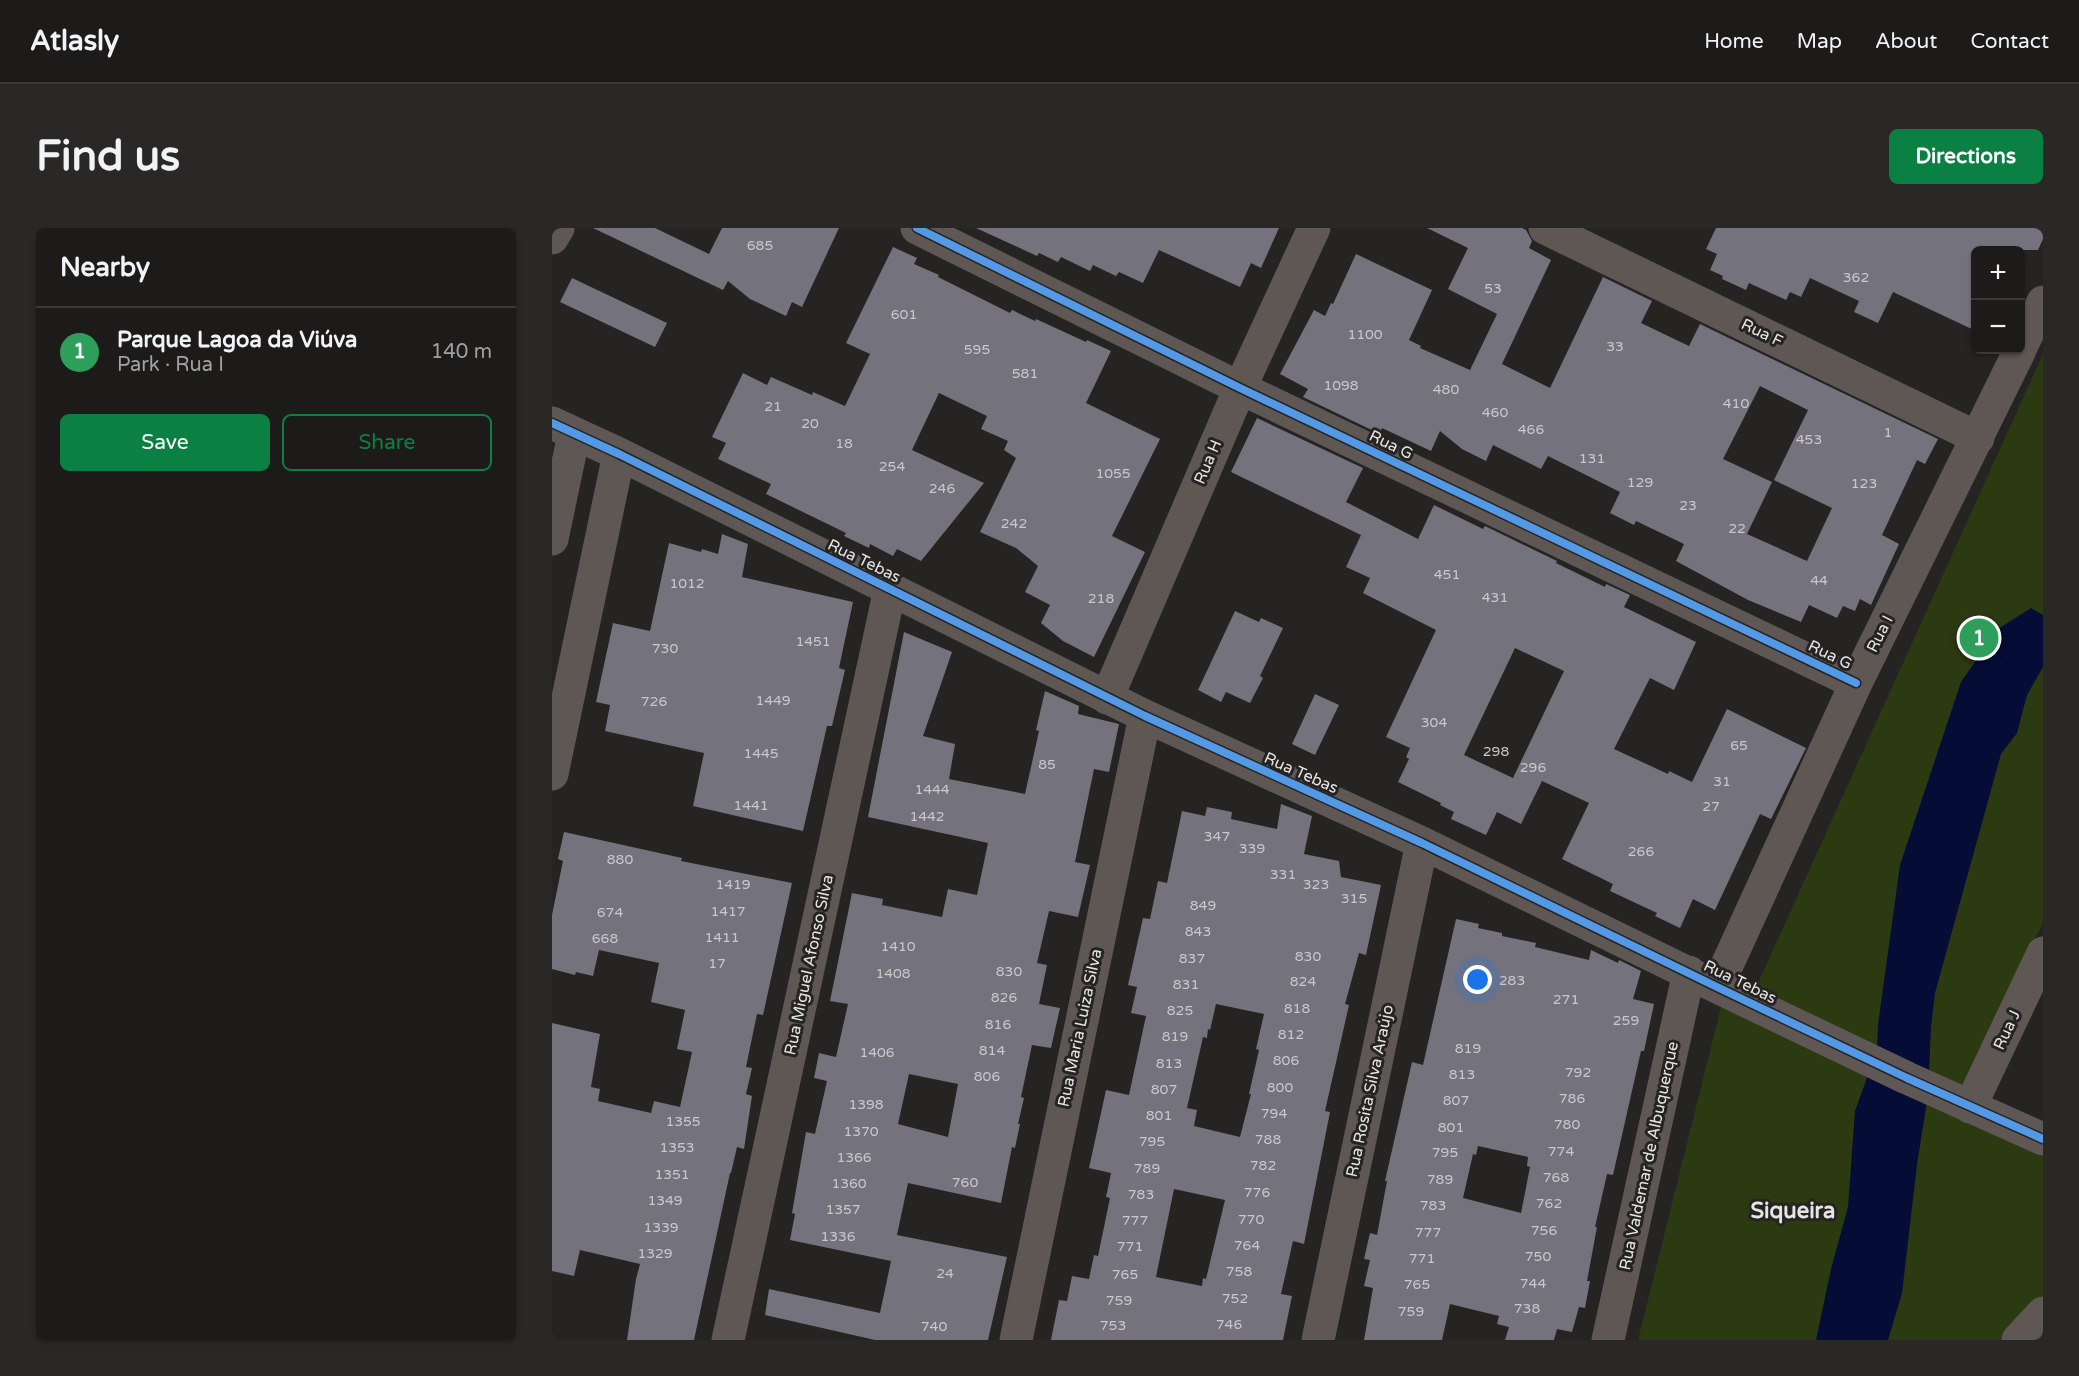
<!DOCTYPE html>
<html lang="en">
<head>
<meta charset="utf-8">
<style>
  body { margin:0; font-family:"Varela Round",sans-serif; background:#292827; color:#f1f3f6 }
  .controls { position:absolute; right:18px; top:18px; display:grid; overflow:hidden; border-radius:9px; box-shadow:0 2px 4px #0004 }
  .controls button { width:54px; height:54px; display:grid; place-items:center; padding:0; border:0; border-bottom:2px solid #3a3939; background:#1c1b1a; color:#f1f3f6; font:30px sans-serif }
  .you { position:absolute; left:926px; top:752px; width:21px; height:21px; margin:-15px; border:4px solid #fff; border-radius:50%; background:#1a73e8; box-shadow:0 0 0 9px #1a73e833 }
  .badge { display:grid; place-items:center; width:39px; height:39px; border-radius:50%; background:#0b8043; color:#fff; font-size:20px; font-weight:700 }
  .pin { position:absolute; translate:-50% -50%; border:3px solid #fff; box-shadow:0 2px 6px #0006 }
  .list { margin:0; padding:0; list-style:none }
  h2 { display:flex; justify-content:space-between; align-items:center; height:78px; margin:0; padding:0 24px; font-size:26px }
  h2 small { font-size:20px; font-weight:400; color:#a0a1a2 }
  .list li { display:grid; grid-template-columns:39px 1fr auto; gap:18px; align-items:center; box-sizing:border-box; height:90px; padding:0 24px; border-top:2px solid #3a3939 }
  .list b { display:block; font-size:22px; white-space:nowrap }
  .list p { margin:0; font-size:20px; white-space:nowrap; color:#a0a1a2 }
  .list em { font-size:20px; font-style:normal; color:#a0a1a2 }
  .actions { display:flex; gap:12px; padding:18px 24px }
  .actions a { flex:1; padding:14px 0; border:2px solid #0b8043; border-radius:9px; text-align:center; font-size:21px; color:#0b8043 }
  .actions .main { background:#0b8043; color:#fff }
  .map { position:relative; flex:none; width:1491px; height:1112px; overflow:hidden; border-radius:9px }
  header { display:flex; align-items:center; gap:36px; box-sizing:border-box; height:84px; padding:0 30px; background:#1c1b1a; border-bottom:2px solid #3a3939 }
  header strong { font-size:28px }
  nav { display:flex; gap:33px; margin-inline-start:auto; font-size:21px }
  .intro { display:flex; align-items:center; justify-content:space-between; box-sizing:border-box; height:144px; padding:0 36px }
  h1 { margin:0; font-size:42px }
  .button { padding:15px 27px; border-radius:9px; background:#0b8043; color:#fff; font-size:21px; font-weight:700 }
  main { display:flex; gap:36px; padding:0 36px }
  aside { flex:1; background:#1c1b1a; border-radius:9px; box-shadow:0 2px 4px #0004 }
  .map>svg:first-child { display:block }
</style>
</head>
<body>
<header>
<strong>Atlasly</strong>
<nav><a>Home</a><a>Map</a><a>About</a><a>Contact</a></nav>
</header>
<div class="intro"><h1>Find us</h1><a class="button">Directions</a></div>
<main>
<aside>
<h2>Nearby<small></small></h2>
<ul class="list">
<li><span class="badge" style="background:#2e9e5b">1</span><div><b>Parque Lagoa da Viúva</b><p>Park · Rua I</p></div><em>140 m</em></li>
</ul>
<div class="actions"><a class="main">Save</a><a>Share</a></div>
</aside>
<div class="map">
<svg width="1491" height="1112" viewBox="0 0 1491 1112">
  <rect width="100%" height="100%" fill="#252423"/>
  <!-- green -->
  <path fill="#2c3a11" d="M1491,126V694L1410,865L1202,764Z
    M1169,779L1491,925V1073L1459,1112H1086Z"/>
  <!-- water -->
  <path fill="#050d36" d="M1479,380L1491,387V439L1475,467L1465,505L1449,526L1383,765L1379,799L1377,844L1325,821L1326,797L1348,637L1409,454L1446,401Z
    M1316,847L1375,873L1365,937L1350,1065L1336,1112H1264L1279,1041L1296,979L1303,883Z"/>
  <!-- building -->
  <path fill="#73727d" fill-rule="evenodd" d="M41,0H103L157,26L170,0H287L250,79L240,74L234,88L198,71L176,53L171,62Z
    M424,0H727L709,40L699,35L688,59L607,22L591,55L567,44L564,48L541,37L538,43L509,29L506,34L487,25L485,28Z
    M875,0H970L974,2L980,13L977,20L999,32L950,136L998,160L1051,49L1100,73L1089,95L1137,118L1148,96L1386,211L1373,236L1365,232L1330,307L1347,316L1319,377L1308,371L1303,383L1291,378L1285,390L1257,377L1249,394L1196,372L1124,333L1132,316L1084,293L1082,297L1058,285L1068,264L996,228L989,241L941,217L934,233L910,221L888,203L879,223L830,200L828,206L751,169L756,161L728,146L762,82L773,88L779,75L781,76L804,26L880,62L857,112L869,118L868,120L918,142L945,86L896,61L916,20ZM1208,158L1256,182L1222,252L1280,280L1255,333L1195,306L1220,254L1171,231Z
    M1164,0H1491V11L1486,22H1424V103L1341,64L1326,95L1302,84L1307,73L1258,50L1249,69L1238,64L1234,72L1197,55L1194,62L1170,51L1171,48L1158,42L1165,26L1154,21Z
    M341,19L365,30L362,36L387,47L386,49L458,85L460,82L483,93L484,91L534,114L535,112L559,123L534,175L608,211L560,308L593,324L542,429L511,413L489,395L498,377L473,364L486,338L464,320L428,304L464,230L452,222L456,213L429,201L435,188L387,165L360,222L432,255L369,333L345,321L341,328L318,316L317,320L292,308L294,305L214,266L219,256L166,231L174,215L160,209L191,145L215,157L219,149L260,167L261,164L293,178L318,126L294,115Z
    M20,50L115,95L103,119L8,74Z
    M705,190L811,240L794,274L866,311L882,277L931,301L933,298L1005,333L1004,335L1053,359L1054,356L1078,367L1072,379L1144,414L1122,462L1098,450L1062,521L1116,546L1117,543L1140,554L1175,481L1254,520L1219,591L1208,586L1163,682L1141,671L1128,700L1103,688L1105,685L1058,663L1061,656L1010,631L1037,575L990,553L969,596L945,584L934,607L899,591L902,584L888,577L889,575L846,554L857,531L854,529L858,520L834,509L884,402L811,365L818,350L794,339L809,307L679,244ZM963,420L1012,443L961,550L912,527Z
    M170,306L196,316L190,349L301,374L287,440L293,442L280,498H275L251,603L141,578L152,525L53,503L58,477L44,474L61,395L98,403L117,315L149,324L150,321L166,326Z
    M683,383L707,394L709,390L731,400L708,448L711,450L698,475L674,464L669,474L646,462Z
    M352,404L400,424L371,508L403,516L397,551L473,566L487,503L484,502L493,463L527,478L526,486L567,496L557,544L542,541L523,634L538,637L526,689L497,683L485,735L495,737L487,776L508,780L499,820L480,817L469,869L472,870L466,896H468L463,920L460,919L449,975L356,955L345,1007L455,1029L436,1112H323L213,1087L217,1061L328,1085L339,1033L238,1012L243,986L240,985L254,904L263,906L275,853L262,850L267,825L284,829L296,776L278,773L300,665L331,671L330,677L390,689L396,661L425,667L436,615L316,589ZM357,846L406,856L396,909L346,896Z
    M763,466L787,477L763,527L740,516Z
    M729,576L760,588L752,626L787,633L789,649L829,657L814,727L807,725L793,776L797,777L773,883L778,884L752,1016L741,1013L729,1066L740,1068L731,1112H499L507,1072L515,1073L520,1048L537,1051L542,1027L546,1028L558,970L554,969L559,945L537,940L554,862L577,867L594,788L579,785L585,759L576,757L591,690L598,691L606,653L615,655L630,583L653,588L655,579L680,584L679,591L725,601ZM664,776L712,786L704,821L707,822L697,866H699L688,909L642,898L645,882L635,880L651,809L655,810L656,801L658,802ZM622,961L673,972L654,1051L651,1050L650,1058L604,1049Z
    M12,604L130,630L129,633L240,655L211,787L205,786L194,839L200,840L194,866L200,868L192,921L185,919L179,945H178L142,1112H75L84,1051L88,1036L28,1022L22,1048L0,1043V795L48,806L39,859L48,861L46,873L99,885L102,873L128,879L140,824L125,821L133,782L99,774L107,735L47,722L41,748L24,744L23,747L0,741V687L11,633L6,631Z
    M904,691L927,696L926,700L950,705V708L984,715L983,719L1037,732L1039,722L1066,735L1067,732L1089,743L1081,771L1102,776L1092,823H1089L1061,947L1055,946L1043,999H1045L1035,1053H1038L1033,1080L1027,1079L1020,1104L1005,1101L1002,1112H953L957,1099L945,1096L947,1088L898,1076L890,1112H812L821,1060L812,1058L818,1032L812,1031L818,1005L825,1007L835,953H833L860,834L871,837ZM926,918L976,929L975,938L978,939L969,985L911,970L921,926L924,927Z"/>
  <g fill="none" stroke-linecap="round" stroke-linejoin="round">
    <!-- minor -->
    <path stroke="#5e5754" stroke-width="33" d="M365,0L688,160L1304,455
      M993,0L1426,210
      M0,10L6,0
      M1468,121L1491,74
      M0,195L67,226L593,488L870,615L1165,759L1355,850L1491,911
      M0,311L22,206
      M555,470L688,160L762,0
      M0,546L67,226
      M1165,759L1304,455L1468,122
      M1418,879L1491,725
      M176,1112L338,361
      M464,1112L593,488
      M766,1112L870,615
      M1056,1112L1137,744
      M1466,1112L1491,1085"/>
    <!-- cycleway casing -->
    <g stroke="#262422" stroke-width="11">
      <path id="cycleway" d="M365,0L688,160L1304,455
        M0,195L67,226L593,488L870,615L1165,759L1355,850L1491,911"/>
    </g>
    <!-- cycleway -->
    <use href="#cycleway" stroke="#5399e6" stroke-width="8"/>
  </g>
  <g text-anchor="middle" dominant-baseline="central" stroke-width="6" stroke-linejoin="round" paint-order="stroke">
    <!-- number labels -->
    <g font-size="14" fill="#cac8ca">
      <text x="208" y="17">685</text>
      <text x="1304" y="49">362</text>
      <text x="941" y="60">53</text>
      <text x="352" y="86">601</text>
      <text x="813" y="106">1100</text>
      <text x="1063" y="118">33</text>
      <text x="425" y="121">595</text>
      <text x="473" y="145">581</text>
      <text x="789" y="157">1098</text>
      <text x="894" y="161">480</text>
      <text x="1184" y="175">410</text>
      <text x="221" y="178">21</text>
      <text x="943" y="184">460</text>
      <text x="258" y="195">20</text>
      <text x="979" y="201">466</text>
      <text x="1336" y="204">1</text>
      <text x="1257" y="211">453</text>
      <text x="292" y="215">18</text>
      <text x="1040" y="230">131</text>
      <text x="340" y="238">254</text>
      <text x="561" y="245">1055</text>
      <text x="1088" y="254">129</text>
      <text x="1312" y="255">123</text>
      <text x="390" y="260">246</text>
      <text x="1136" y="277">23</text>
      <text x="462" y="295">242</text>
      <text x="1185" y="300">22</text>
      <text x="895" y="346">451</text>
      <text x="1267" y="352">44</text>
      <text x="135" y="355">1012</text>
      <text x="943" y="369">431</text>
      <text x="549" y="370">218</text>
      <text x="261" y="413">1451</text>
      <text x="113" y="420">730</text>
      <text x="221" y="472">1449</text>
      <text x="102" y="473">726</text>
      <text x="882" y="494">304</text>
      <text x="1187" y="517">65</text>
      <text x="944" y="523">298</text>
      <text x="209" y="525">1445</text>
      <text x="495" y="536">85</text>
      <text x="981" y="539">296</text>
      <text x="1170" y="553">31</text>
      <text x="380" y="561">1444</text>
      <text x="199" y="577">1441</text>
      <text x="1159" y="578">27</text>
      <text x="375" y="588">1442</text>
      <text x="665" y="608">347</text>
      <text x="700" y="620">339</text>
      <text x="1089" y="623">266</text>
      <text x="68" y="631">880</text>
      <text x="731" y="646">331</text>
      <text x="181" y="656">1419</text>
      <text x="764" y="656">323</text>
      <text x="802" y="670">315</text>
      <text x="651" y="677">849</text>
      <text x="176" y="683">1417</text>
      <text x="58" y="684">674</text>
      <text x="646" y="703">843</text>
      <text x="170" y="709">1411</text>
      <text x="53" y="710">668</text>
      <text x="346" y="718">1410</text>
      <text x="756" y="728">830</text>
      <text x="640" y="730">837</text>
      <text x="165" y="735">17</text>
      <text x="457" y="743">830</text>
      <text x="341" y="745">1408</text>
      <text x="960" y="752">283</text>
      <text x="751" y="753">824</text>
      <text x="634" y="756">831</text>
      <text x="452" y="769">826</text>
      <text x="1014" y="771">271</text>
      <text x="745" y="780">818</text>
      <text x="628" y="782">825</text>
      <text x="1074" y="792">259</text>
      <text x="446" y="796">816</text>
      <text x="739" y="806">812</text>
      <text x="623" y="808">819</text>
      <text x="916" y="820">819</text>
      <text x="440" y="822">814</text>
      <text x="325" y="824">1406</text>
      <text x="734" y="832">806</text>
      <text x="617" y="835">813</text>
      <text x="1026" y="844">792</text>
      <text x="910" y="846">813</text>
      <text x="435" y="848">806</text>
      <text x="728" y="859">800</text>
      <text x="612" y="861">807</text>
      <text x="1020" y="870">786</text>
      <text x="904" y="872">807</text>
      <text x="314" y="876">1398</text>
      <text x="722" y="885">794</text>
      <text x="607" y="887">801</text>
      <text x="131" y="893">1355</text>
      <text x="1015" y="896">780</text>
      <text x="899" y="899">801</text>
      <text x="309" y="903">1370</text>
      <text x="716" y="911">788</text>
      <text x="600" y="913">795</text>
      <text x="125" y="919">1353</text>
      <text x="1009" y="923">774</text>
      <text x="893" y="924">795</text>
      <text x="302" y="929">1366</text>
      <text x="711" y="937">782</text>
      <text x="595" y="940">789</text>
      <text x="120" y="946">1351</text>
      <text x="1004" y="949">768</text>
      <text x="888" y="951">789</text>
      <text x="413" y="954">760</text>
      <text x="297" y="955">1360</text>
      <text x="705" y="964">776</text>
      <text x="589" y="966">783</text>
      <text x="113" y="972">1349</text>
      <text x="997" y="975">762</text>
      <text x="881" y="977">783</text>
      <text x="291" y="981">1357</text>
      <text x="699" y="991">770</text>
      <text x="583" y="992">777</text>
      <text x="109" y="999">1339</text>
      <text x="992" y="1002">756</text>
      <text x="876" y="1004">777</text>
      <text x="286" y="1008">1336</text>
      <text x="695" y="1017">764</text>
      <text x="578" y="1018">771</text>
      <text x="103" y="1025">1329</text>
      <text x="986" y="1028">750</text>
      <text x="870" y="1030">771</text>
      <text x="687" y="1043">758</text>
      <text x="393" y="1045">24</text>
      <text x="573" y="1046">765</text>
      <text x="981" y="1055">744</text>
      <text x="865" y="1056">765</text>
      <text x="683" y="1070">752</text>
      <text x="567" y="1072">759</text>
      <text x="975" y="1080">738</text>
      <text x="859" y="1083">759</text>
      <text x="677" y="1096">746</text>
      <text x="561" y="1097">753</text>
      <text x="382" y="1098">740</text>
    </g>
    <!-- street labels -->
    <g font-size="16" fill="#e7e5e4" stroke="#262422">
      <text transform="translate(1210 105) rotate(26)">Rua F</text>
      <text transform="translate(839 217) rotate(26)">Rua G</text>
      <text transform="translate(656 234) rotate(-67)">Rua H</text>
      <text transform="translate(312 333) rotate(26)">Rua Tebas</text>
      <text transform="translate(1328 406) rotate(-63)">Rua I</text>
      <text transform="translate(1278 427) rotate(26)">Rua G</text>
      <text transform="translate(749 545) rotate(24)">Rua Tebas</text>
      <text transform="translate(257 737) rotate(-78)">Rua Miguel Afonso Silva</text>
      <text transform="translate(1188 754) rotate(26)">Rua Tebas</text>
      <text transform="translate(528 800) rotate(-78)">Rua Maria Luiza Silva</text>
      <text transform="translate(1455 802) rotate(-65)">Rua J</text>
      <text transform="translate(818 863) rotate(-78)">Rua Rosita Silva Araújo</text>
      <text transform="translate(1097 928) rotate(-78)">Rua Valdemar de Albuquerque</text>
    </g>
    <!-- district labels -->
    <g font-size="22" font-weight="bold" fill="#e7e5e4" stroke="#262422">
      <text x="1241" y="983">Siqueira</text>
    </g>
  </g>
</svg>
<div class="controls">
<button>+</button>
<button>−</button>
</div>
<div class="you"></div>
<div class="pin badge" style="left:1427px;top:410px;background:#2e9e5b">1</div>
</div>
</main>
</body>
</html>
